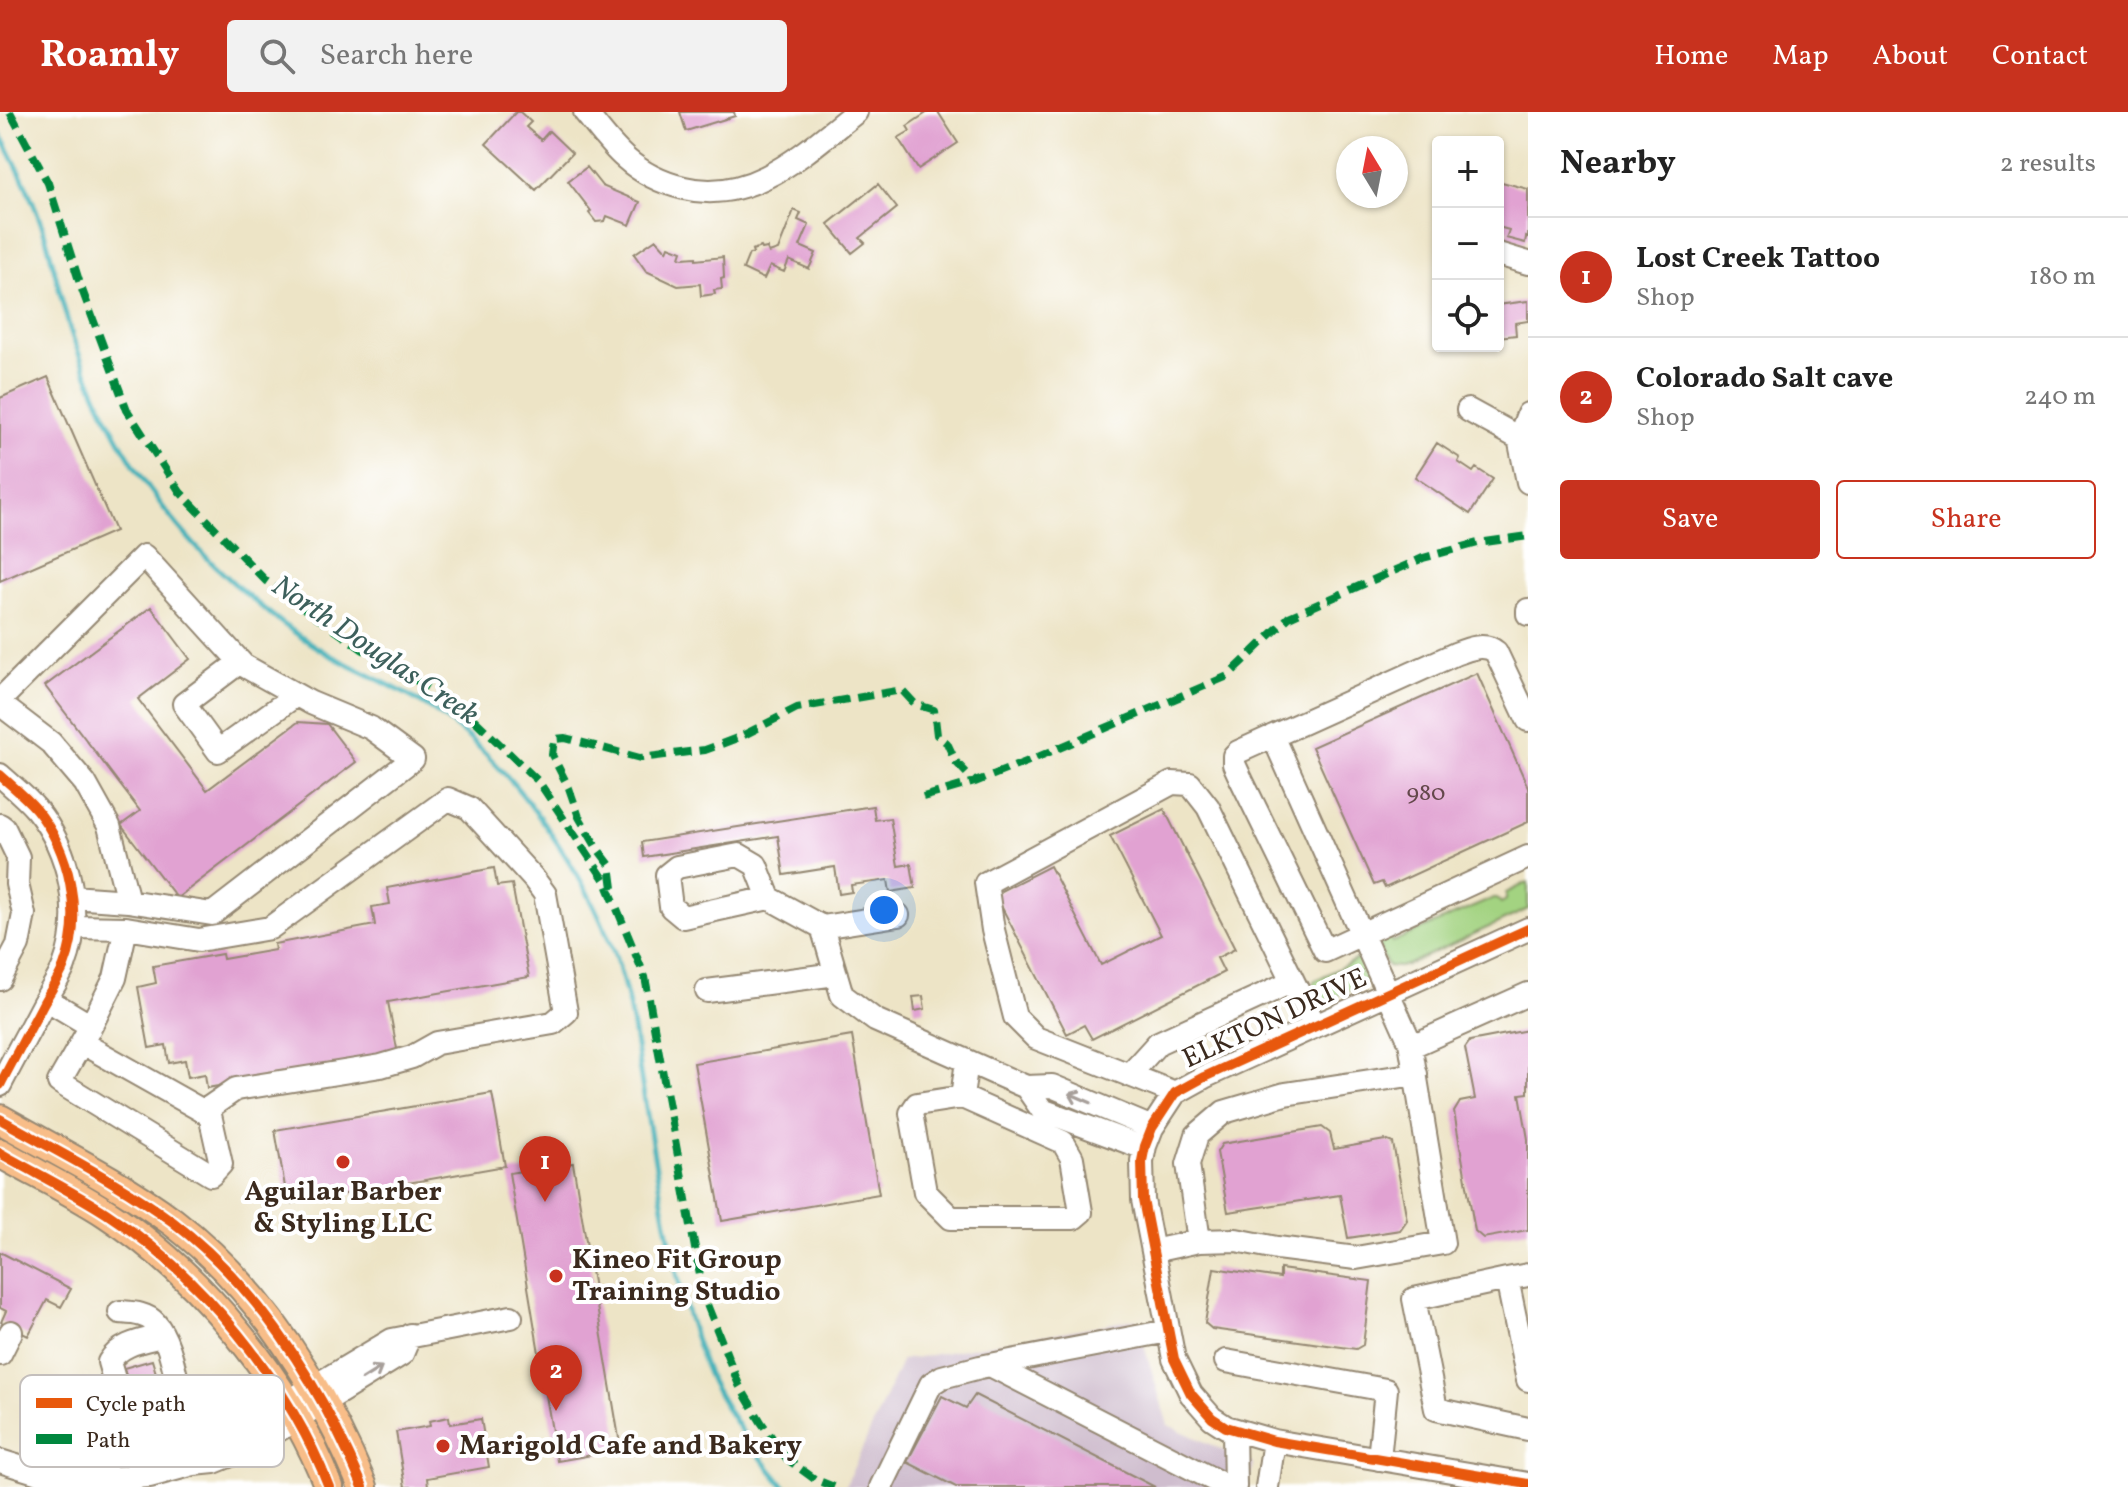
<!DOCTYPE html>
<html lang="en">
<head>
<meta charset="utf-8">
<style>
  body { margin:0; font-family:Vollkorn,serif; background:#f2f2f2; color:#222 }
  .controls { position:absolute; right:24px; top:24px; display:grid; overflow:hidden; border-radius:8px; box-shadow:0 2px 6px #0004 }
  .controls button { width:72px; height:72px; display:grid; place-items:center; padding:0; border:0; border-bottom:2px solid #e0e0e0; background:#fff; color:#222; font:40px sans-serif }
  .compass { position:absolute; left:1336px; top:24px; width:72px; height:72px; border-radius:50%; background:#fff; box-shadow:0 2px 6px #0004; rotate:350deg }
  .you { position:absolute; left:884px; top:798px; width:28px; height:28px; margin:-20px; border:6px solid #fff; border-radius:50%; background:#1a73e8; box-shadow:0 0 0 12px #1a73e833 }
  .badge { display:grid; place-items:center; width:52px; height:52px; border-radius:50%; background:#c8321e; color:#fff; font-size:26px; font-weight:700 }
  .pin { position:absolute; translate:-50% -66px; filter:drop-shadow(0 2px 4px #0008) }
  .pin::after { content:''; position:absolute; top:42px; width:28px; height:24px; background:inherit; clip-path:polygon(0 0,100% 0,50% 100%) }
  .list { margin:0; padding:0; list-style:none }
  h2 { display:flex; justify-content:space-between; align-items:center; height:104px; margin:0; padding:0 32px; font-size:34px }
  h2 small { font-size:26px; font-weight:400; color:#767676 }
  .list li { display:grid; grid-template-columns:52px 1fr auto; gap:24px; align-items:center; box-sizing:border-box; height:120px; padding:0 32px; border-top:2px solid #e0e0e0 }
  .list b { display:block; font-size:30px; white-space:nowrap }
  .list p { margin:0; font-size:26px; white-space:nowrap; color:#767676 }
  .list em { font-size:26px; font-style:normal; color:#767676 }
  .actions { display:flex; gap:16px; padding:24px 32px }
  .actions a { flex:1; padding:18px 0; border:2px solid #c8321e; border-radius:8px; text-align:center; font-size:28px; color:#c8321e }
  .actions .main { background:#c8321e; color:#fff }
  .icon { flex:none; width:44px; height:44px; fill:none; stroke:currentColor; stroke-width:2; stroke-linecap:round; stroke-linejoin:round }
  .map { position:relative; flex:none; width:1528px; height:1375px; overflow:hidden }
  header { display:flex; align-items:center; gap:48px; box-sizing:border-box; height:112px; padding:0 40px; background:#c8321e; color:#fff }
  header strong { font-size:38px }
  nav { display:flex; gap:44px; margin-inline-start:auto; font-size:28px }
  .search { width:560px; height:72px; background:#f2f2f2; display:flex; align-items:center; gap:20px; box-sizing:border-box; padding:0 28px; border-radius:8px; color:#767676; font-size:30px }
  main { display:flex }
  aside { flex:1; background:#fff }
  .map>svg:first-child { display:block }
</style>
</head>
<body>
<header>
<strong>Roamly</strong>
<div class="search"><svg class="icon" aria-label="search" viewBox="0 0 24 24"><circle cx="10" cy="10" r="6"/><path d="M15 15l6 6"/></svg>Search here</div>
<nav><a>Home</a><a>Map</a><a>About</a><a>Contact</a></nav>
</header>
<main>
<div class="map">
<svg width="1528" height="1375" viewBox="0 0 1528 1375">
  <rect width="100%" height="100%" fill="#fff"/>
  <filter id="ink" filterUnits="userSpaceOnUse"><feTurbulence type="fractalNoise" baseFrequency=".0125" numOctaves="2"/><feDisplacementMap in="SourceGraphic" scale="16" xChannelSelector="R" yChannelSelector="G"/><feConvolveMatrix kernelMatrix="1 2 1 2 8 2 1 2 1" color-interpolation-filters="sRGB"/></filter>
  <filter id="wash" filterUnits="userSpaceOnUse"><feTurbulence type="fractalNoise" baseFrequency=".006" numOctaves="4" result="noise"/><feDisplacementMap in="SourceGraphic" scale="32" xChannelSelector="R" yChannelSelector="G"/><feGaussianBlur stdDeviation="1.8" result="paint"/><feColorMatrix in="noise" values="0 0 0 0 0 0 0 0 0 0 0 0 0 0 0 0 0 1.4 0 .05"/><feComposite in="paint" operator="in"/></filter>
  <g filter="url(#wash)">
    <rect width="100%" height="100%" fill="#ede4c6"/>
    <!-- industrial -->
    <path fill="#cfbdce" d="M1136,1207L1168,1313L1253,1352L1248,1375H845L902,1248Z"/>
    <!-- green -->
    <path fill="#a3d381" stroke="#6f7e50" stroke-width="2" d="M1528,770V797L1407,853L1399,855L1388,854C1383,844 1374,833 1382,823L1389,824L1392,830L1494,786H1497L1501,791L1506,788V781Z
      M1361,845L1368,864L1364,871L1317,893L1311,879L1314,869Z"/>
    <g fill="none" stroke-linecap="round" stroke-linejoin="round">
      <!-- stream -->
      <path stroke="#40b0b8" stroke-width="5" d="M0,22C18,55 35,90 46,126C56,160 62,196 74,229C104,310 149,389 211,450C243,481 287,518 326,541C362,561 400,576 434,599C496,641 540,701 578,764C600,802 617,842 627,885C634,914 637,944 642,973C656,1051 666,1130 689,1206C696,1229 703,1254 714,1275C734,1311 758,1344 785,1375"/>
    </g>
    <g id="blocks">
      <!-- building -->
      <path fill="#e1a2d2" d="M516,0H520L531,10L526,15L541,28L549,19L572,41L536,78L486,32Z
        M680,0H734L735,4L686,19Z
        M928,0H938L958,31L918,57L898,26L910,19L907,14Z
        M587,55L602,74L640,90L630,113L607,104L605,109L596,110L589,101L591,99L568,69Z
        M1498,69L1528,77V126L1526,125L1525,131L1506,126L1509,118L1498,115Z
        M878,72L897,96L860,126L865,131L852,141L828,112Z
        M794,98L801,101L798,108L809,113L800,134L816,141L809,157L789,148L784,160L770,154L764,167L743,157L749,142L753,141L752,138L761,135L762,137L767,136L769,141L778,138Z
        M656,127L667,139L669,134L682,139L680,145L683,146L696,145V148L723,145L724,166L721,167L722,177L714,178L715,182L701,184L700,172L678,174L646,159L634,142Z
        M1528,189V209L1515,211L1516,223L1498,225V193Z
        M48,265L115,419L0,469V286Z
        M1437,331L1460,346L1458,350L1473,360L1476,356L1493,367L1470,402L1415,365Z
        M151,495L190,547L138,587L207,678L298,610L327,612L356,650L177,786L121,713L140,699L45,574Z
        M1477,561L1528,675V710L1385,776L1382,770L1374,773L1312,635Z
        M873,694L875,708L890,706L898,754L911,752L915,776L890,780L888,768L851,773L852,780L839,782L835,755L784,763L778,724L644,745L642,730Z
        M1164,697L1235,837L1217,846L1224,860L1092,927L1084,913L1067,922L995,782L1050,754L1101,853L1161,823L1110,724Z
        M494,756L497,774L512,772L529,865L388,890L398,942L207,976L205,962L188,965L185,948L169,951L166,933L149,936L138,875L156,871L153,854L222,842L223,847L275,838L274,832L375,813L372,795L390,792L387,776Z
        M923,884L925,897L915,899L913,885Z
        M1528,918V981L1520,982L1528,1027V1118L1483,1126L1475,1119L1454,1000L1460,990L1475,987L1465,936L1470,929Z
        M852,924L879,1082L722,1109L694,951Z
        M492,981L505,1054L288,1092L275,1018Z
        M1322,1015L1330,1021L1334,1037L1385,1028L1393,1031L1407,1108L1400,1118L1348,1126L1340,1083L1228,1100L1217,1040L1222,1032Z
        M573,1051L621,1338L557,1349L509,1061Z
        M0,1140L71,1177L61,1195L47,1188L28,1224L1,1210L6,1199L0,1196Z
        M1214,1156L1280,1166V1157L1371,1169L1363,1233L1356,1237L1212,1217L1205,1211Z
        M152,1248L172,1314L143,1322L136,1299L88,1313L93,1329L57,1339L43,1291L80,1280L84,1294L131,1281L124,1256Z
        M975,1283L1155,1375H956L907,1350L942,1284L966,1296Z
        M449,1305L450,1312L481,1307L489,1355L427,1366L428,1375H405L396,1320L430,1314L429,1309Z"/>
    </g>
  </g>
  <g filter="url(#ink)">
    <use href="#blocks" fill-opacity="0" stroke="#948772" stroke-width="2"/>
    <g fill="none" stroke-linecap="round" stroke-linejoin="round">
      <!-- minor casing -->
      <g stroke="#948772" stroke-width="26">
        <path id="minor" d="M585,0C598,16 610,33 625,46C643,62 662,71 684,76C753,93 806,39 856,0
          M1498,142L1528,151
          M1468,298L1519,326
          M1528,302L1519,326L1528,370
          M1528,498V502
          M240,550L184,592L218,639L296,583
          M0,588L144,444L243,553L311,591L371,616L413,647L212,802L128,789L72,785
          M0,592L51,631L85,671L109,714L128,789
          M1528,608L1496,540C1485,530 1468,537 1455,542L1238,640L1234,644V652L1240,665L1325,839L1528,745
          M0,663C12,674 25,684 36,697C70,739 84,802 64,854C59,867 50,879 43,892C29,919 14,946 0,973
          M0,713L4,716L18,745L17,772L24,802L18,833L0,867
          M769,786L756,753L739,743L677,755L667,763L671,795L683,805L769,786L822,815L842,883L875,908L1026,975
          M73,815L126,816L115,866L91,914
          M822,815L898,803
          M126,816L199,828L270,816L448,687L469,696L533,766L545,782L566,900L553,911L437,931L412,945L381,954L236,977L204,999
          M1528,817L1204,965L1175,981L1152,1016L1145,1034L1142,1049L1143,1088L1174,1247L1191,1282L1212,1306L1226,1315L1274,1329L1528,1372
          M707,879L836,862
          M46,887L91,914L59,970L211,1063L221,1052L210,1003L82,931
          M1412,934L1528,882
          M1129,963L1158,931L1293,869
          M1175,981L1036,926L1015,905L993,818L986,771L1172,671L1190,672L1208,695L1315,914
          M962,985L917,992L911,1001L925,1080L951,1106H1074L1081,1100L1072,1046L1063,1030L962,985L967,949
          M1144,1036L1042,998L1026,975L1052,974L1152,1016
          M1199,1129L1188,1052L1197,1023L1224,1000L1285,982L1416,962
          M1153,1139L1199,1129L1236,1128L1277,1136L1356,1146L1443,1131L1410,930L1273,624
          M1528,1163L1507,1167L1528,1268
          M1507,1167L1414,1187L1436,1297L1528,1317
          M120,1200C132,1201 146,1201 155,1211C177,1235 176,1292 194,1322C197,1326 203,1331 207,1335
          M0,1242L11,1220
          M1226,1249L1386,1278L1379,1347
          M990,1253L1228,1375
          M119,1284L109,1250C121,1231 142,1229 162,1224
          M125,1303L140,1365
          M1234,1318L1235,1375
          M0,1349L42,1362L116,1366L150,1364L194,1352L214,1350L251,1335L402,1242L410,1223
          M194,1352L207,1335L313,1275L392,1228L511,1205
          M881,1375L931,1272L942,1265L980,1255L1168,1219
          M1267,1375L1274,1329"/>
      </g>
      <!-- major casing -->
      <g stroke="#948772" stroke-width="32">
        <path id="major" d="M0,1007C58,1040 119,1070 173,1110C260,1177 321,1275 363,1375
          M0,1041C35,1061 72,1079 106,1101C200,1162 289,1270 329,1375"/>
      </g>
      <!-- minor -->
      <use href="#minor" stroke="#fff" stroke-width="22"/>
      <!-- major -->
      <use href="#major" stroke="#f8bd88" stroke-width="28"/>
      <!-- quiet -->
      <path stroke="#00873e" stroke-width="8" stroke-dasharray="16 8" stroke-linecap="butt" d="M10,0L48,71L81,175L127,298L180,380L266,469L362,537L460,594L539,670L606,770L645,865L704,1185L739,1273L761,1310L787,1347L816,1368L834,1375
        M923,685L975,670L1026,650L1228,564L1289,505L1423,446L1478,431L1528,424
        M613,776L610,753L597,736L579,705L569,676L552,643L554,627L565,626L640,646L705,638L740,625L797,596L902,578L915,592L934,598L937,623L947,631L956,650L975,670"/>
      <!-- cycleway casing -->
      <g stroke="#fff" stroke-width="15">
        <path id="cycleway" d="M0,663C12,674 25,684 36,697C70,739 84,802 64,854C59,867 50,879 43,892C29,919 14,946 0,973
          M1528,817L1204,965L1175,981L1152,1016L1145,1034L1142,1049L1143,1088L1174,1247L1191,1282L1212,1306L1226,1315L1274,1329L1528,1372
          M0,1007C58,1040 119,1070 173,1110C260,1177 321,1275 363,1375
          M0,1041C35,1061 72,1079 106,1101C200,1162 289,1270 329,1375"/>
      </g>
      <!-- cycleway -->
      <use href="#cycleway" stroke="#e8590c" stroke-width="10"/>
    </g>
    <!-- one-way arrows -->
    <defs><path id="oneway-shaft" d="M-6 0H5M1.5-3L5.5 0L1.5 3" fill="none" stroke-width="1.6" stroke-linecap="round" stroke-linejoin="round" transform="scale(2)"/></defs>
    <g stroke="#a79f9a">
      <use href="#oneway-shaft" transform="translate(1080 986) rotate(-157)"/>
      <use href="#oneway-shaft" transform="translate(372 1261) rotate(-32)"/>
    </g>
  </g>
  <!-- markers -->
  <g fill="#c8321e" stroke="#fff" stroke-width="3">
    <circle cx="343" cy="1050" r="8"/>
    <circle cx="556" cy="1164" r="8"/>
    <circle cx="443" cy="1334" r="8"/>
  </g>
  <g text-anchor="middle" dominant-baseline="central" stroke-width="8" stroke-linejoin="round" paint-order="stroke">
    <!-- number labels -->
    <g font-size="24" fill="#64484b">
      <text x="1426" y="682">980</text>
    </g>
    <!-- street labels -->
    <g font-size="28" fill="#3b2a1e" stroke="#fff">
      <text transform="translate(1275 907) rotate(-25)">ELKTON DRIVE</text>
    </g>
    <!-- poi labels -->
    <g font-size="28" font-weight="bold" fill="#3b2a1e" stroke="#fff" text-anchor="start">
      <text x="343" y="1080" text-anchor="middle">Aguilar Barber<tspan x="343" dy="32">&amp; Styling LLC</tspan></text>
      <text x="572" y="1148">Kineo Fit Group<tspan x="572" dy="32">Training Studio</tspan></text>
      <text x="459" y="1334">Marigold Cafe and Bakery</text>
    </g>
    <!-- water labels -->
    <g font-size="30" font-style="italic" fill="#3d605c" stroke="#fff">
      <text transform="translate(375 539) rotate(34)">North Douglas Creek</text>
    </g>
  </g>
  <!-- legend -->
  <rect x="20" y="1263" width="264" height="92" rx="12" fill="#fff" stroke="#c4bfbc" stroke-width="2"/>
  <rect x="36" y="1286" width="36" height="10" fill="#e8590c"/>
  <rect x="36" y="1322" width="36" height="10" fill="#00873e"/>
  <g font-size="22" fill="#3b2a1e">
    <text x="86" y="1299">Cycle path</text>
    <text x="86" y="1335">Path</text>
  </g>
</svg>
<div class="controls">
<button>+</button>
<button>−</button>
<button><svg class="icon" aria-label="locate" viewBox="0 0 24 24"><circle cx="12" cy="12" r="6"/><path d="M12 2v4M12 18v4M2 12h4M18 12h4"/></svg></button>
</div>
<svg class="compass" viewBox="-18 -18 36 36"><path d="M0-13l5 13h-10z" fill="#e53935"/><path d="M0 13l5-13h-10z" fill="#767676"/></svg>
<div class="you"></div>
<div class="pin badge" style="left:545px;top:1090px">1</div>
<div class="pin badge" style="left:556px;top:1299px">2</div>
</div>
<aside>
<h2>Nearby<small>2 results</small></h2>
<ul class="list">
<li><span class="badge">1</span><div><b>Lost Creek Tattoo</b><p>Shop</p></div><em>180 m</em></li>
<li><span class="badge">2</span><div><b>Colorado Salt cave</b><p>Shop</p></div><em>240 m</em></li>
</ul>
<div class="actions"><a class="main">Save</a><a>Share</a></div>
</aside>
</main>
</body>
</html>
